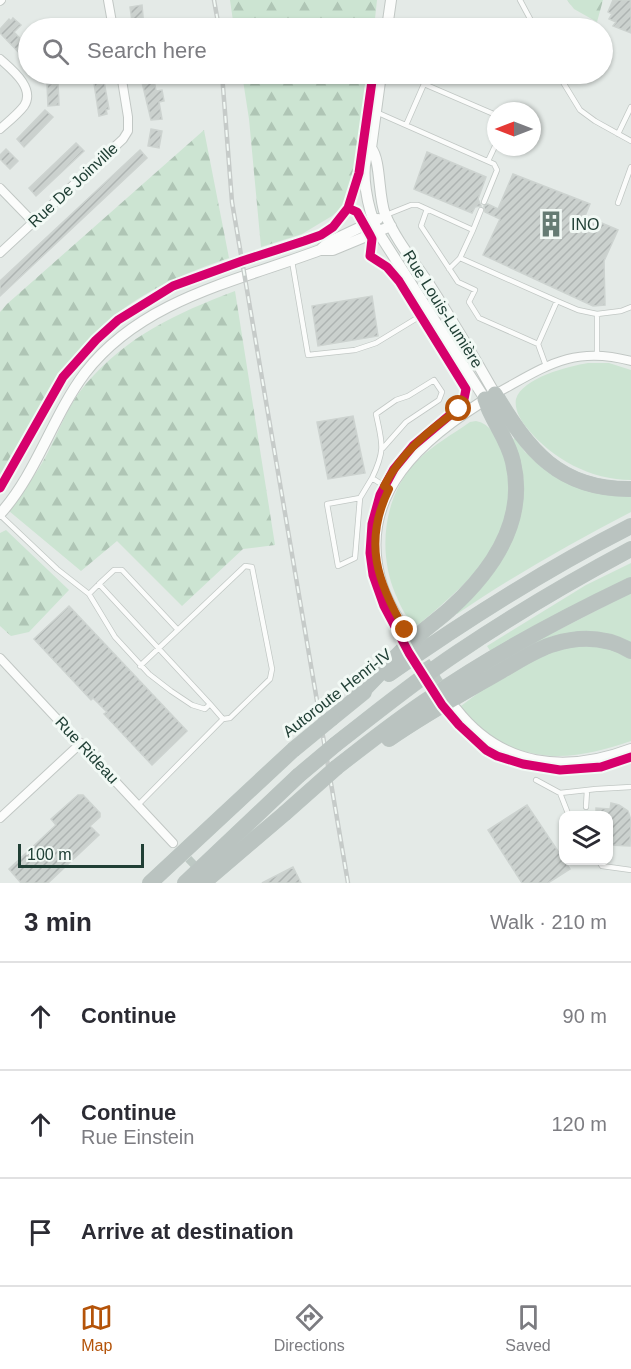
<!DOCTYPE html>
<html lang="en">
<head>
<meta charset="utf-8">
<style>
  body { margin:0; font-family:Arial,sans-serif; background:#f2f2f3; color:#2b2b33 }
  .controls { position:absolute; right:18px; bottom:18px; display:grid; overflow:hidden; border-radius:12px; box-shadow:0 2px 4px #0004 }
  .controls button { width:54px; height:54px; display:grid; place-items:center; padding:0; border:0; border-bottom:2px solid #e1e1e2; background:#fff; color:#2b2b33; font:30px sans-serif }
  .compass { position:absolute; left:487px; top:102px; width:54px; height:54px; border-radius:50%; background:#fff; box-shadow:0 2px 4px #0004; rotate:270deg }
  .scale { position:absolute; left:18px; bottom:15px; width:126px; box-sizing:border-box; padding-left:6px; border:3px solid #203f35; border-top:0; font-size:16px; line-height:21px; white-space:nowrap; color:#203f35; -webkit-text-stroke:4px #f2f9f5; paint-order:stroke }
  .stop { position:absolute; width:18px; height:18px; margin:-14px; border:4px solid #b45309; border-radius:50%; background:#fff }
  .stop.end { background:#b45309; border-color:#fff; box-shadow:0 2px 6px #0008 }
  .list { margin:0; padding:0; list-style:none }
  h2 { display:flex; justify-content:space-between; align-items:center; height:78px; margin:0; padding:0 24px; font-size:26px }
  h2 small { font-size:20px; font-weight:400; color:#7c7c81 }
  .list li { display:grid; grid-template-columns:39px 1fr auto; gap:18px; align-items:center; box-sizing:border-box; height:108px; padding:0 24px; border-top:2px solid #e1e1e2 }
  .list b { display:block; font-size:22px; white-space:nowrap }
  .list p { margin:0; font-size:20px; white-space:nowrap; color:#7c7c81 }
  .list em { font-size:20px; font-style:normal; color:#7c7c81 }
  .icon { flex:none; width:33px; height:33px; fill:none; stroke:currentColor; stroke-width:2; stroke-linecap:round; stroke-linejoin:round }
  .map { position:relative; flex:none; width:631px; height:883px; overflow:hidden }
  .search { position:absolute; background:#fff; box-shadow:0 2px 4px #0004; left:18px; right:18px; top:18px; height:66px; display:flex; align-items:center; gap:15px; box-sizing:border-box; padding:0 21px; border-radius:33px; color:#7c7c81; font-size:22px }
  .sheet { height:402px; background:#fff }
  nav { display:flex; justify-content:space-around; align-items:center; box-sizing:border-box; height:84px; border-top:2px solid #e1e1e2; background:#fff; font-size:16px; color:#7c7c81 }
  nav a { display:grid; justify-items:center; gap:3px }
  nav .on { color:#b45309 }
  .map>svg:first-child { display:block }
</style>
</head>
<body>
<div class="map">
<svg width="631" height="883" viewBox="0 0 631 883">
  <defs>
    <pattern id="forest-firs" width="22" height="20" patternUnits="userSpaceOnUse" patternTransform="scale(1.5)"><rect width="22" height="20" fill="#cce4d2"/><path d="M5 1l3.5 6h-7zM16 11l3.5 6h-7z" fill="#afc5b5"/></pattern>
    <pattern id="building-hatch" width="6" height="6" patternUnits="userSpaceOnUse" patternTransform="scale(1.5)"><rect width="6" height="6" fill="#cbd1ce"/><path d="M-1 1l2-2M0 6l6-6M5 7l2-2" fill="none" stroke="#aeb4b2"/></pattern>
  </defs>
  <rect width="100%" height="100%" fill="#e4eae7"/>
  <!-- grass -->
  <path fill="#cce4d2" d="M588,363H609L631,370V480C591,480 552,459 527,428C521,421 514,409 516,399C522,378 569,366 588,363Z
    M476,421C491,424 497,438 503,450C508,460 508,471 509,482C514,546 462,588 418,625C406,621 400,604 395,593C377,550 384,493 418,460C433,445 453,434 470,422Z
    M515,438L525,452L555,475L631,493V512C571,543 513,576 457,614L454,610L512,535L511,440Z
    M631,563V577L528,629L491,652L487,646L586,585Z
    M631,593V644C577,621 558,638 508,659L507,656Z
    M588,643L631,656V741C607,749 583,756 558,756C523,756 478,739 461,706L490,684L550,651Z"/>
  <!-- forest -->
  <path fill="url(#forest-firs)" d="M230,0H377L374,28H234Z
    M567,0H603L597,22L574,9Z
    M242,74H369L348,202L332,216L302,234L261,247L249,119Z
    M204,130L229,258C148,285 94,318 49,391C31,419 17,450 0,479V312L7,304Z
    M235,291L275,545L243,549L182,606L117,541L81,571L9,511C21,494 35,476 45,458C58,434 67,406 85,385C128,335 175,314 235,291Z
    M6,530L69,590L29,632L11,636L0,626V533Z"/>
  <!-- building -->
  <path fill="url(#building-hatch)" stroke="#cdd3d0" stroke-width="1.5" d="M613,0H631V33L613,26L616,22L609,19L612,14L608,12Z
    M142,5L144,28H133L130,7Z
    M13,18L21,25L14,32L28,47V54L24,58L0,33V29L9,19L11,21Z
    M140,74H153L156,91L162,90L164,101L159,102L162,119L151,120Z
    M103,76L109,109L106,110L107,114L99,116L93,77Z
    M58,83L59,105L48,106L47,84Z
    M45,110L53,117L24,147L17,139Z
    M151,129L162,131L159,148L148,146Z
    M76,143L84,151L36,196L29,188Z
    M6,149L18,161L10,169L0,159V155Z
    M140,150L147,158L0,296V281Z
    M427,152L486,177L478,199L481,206L475,207L472,213L414,189Z
    M513,174L590,204L585,216L618,230L604,261L605,305L593,306L483,255L500,219L485,212L484,206L488,204L498,209Z
    M372,296L378,336L318,346L312,306Z
    M353,416L365,473L328,479L317,422Z
    M69,606L187,731L152,765L104,714L107,712L93,698L91,700L34,639Z
    M78,795H83L100,813V817L90,826L99,835L48,883H21L9,869L56,825L51,819Z
    M611,803L619,805L628,811L631,820L630,846L609,845V816H596V808L610,809Z
    M527,805L570,869L548,883H522L488,830Z
    M293,867L301,883H262Z"/>
  <g fill="none" stroke-linecap="round" stroke-linejoin="round">
    <!-- minor-tunnel -->
    <path stroke="#bdc8c3" stroke-width="8" stroke-dasharray="8 4" stroke-linecap="butt" d="M180,850L200,871"/>
    <!-- tertiary-tunnel -->
    <path stroke="#bdc8c3" stroke-width="10" stroke-dasharray="10 5" stroke-linecap="butt" d="M417,649L446,694"/>
    <!-- service casing -->
    <g stroke="#c1c7c4" stroke-width="6">
      <path id="service" d="M520,0L535,28
        M558,74L580,110L595,121L631,141
        M376,112L494,164L497,170L484,202
        M406,125L424,84L496,115
        M618,134L631,107
        M488,161L496,144
        M618,203L631,167
        M427,209L421,226L458,282L475,290L469,302L479,318L538,344
        M386,215L411,205H418L473,230L460,258L557,301
        M473,230L481,210
        M292,261L308,355L355,350L376,343L427,312
        M449,269L460,258
        M597,355V314L621,311L631,307
        M546,366L538,344L557,301L578,310L597,314
        M383,448L406,422L439,400L442,392L434,380L408,396L396,400L376,414C382,443 386,449 372,478L389,489
        M360,498L355,558L338,566L327,504L360,498L372,478
        M0,515L57,569L89,594L115,637L149,674L171,691L192,705L205,709L210,704L99,584L89,594
        M99,584L114,570H122L178,630
        M210,704L223,719
        M536,780L560,793L596,789L631,787
        M560,793L569,816
        M138,805L223,719L230,718L270,679L272,669L252,567L245,566L242,569L140,666
        M586,807L587,790
        M598,860L602,866L631,870"/>
    </g>
    <!-- minor casing -->
    <g stroke="#c1c7c4" stroke-width="10">
      <path id="minor" d="M108,0L113,28
        M0,1L1,0
        M0,59C11,69 36,88 24,106C18,114 8,122 0,129
        M0,188L33,222
        M0,253L123,139L128,131V117L121,74
        M495,394C545,367 572,345 631,361
        M0,658L173,843
        M0,818L81,743"/>
    </g>
    <!-- tertiary casing -->
    <g stroke="#c1c7c4" stroke-width="12">
      <path id="tertiary" d="M387,28L391,0
        M381,74L371,148C357,167 369,212 378,232L485,399
        M371,148C381,160 378,196 385,214C395,239 414,262 429,284C452,320 474,357 495,394C425,435 353,494 382,585C387,601 396,616 405,630
        M320,250L329,242L378,219
        M0,514C37,473 52,417 85,373C142,299 238,281 320,250H333L391,226
        M456,709C501,767 565,774 631,749"/>
    </g>
    <!-- motorway casing -->
    <g stroke="#bcc6c2" stroke-width="16">
      <path id="motorway" d="M495,394C528,450 559,490 631,489
        M389,674C466,620 546,569 631,526
        M357,697C376,677 395,657 415,638C426,628 439,619 450,609C492,571 527,521 513,462C508,439 492,421 485,399
        M332,718L364,692
        M389,739C425,714 463,693 501,671C517,662 536,649 554,644C580,636 607,637 631,651
        M336,744C376,713 415,681 457,653C513,615 571,581 631,549
        M337,767C368,743 398,719 430,698C493,654 562,618 631,585
        M150,883L293,750
        M185,883L298,776
        M203,883L284,814"/>
    </g>
    <!-- service -->
    <use href="#service" stroke="#fbfcfb" stroke-width="4.5"/>
    <!-- minor -->
    <use href="#minor" stroke="#fbfcfb" stroke-width="8"/>
    <!-- tertiary -->
    <use href="#tertiary" stroke="#fbfcfb" stroke-width="10"/>
    <!-- motorway -->
    <use href="#motorway" stroke="#bac3c0" stroke-width="15"/>
    <!-- rail casing -->
    <g stroke="#c6cbc9" stroke-width="4.5">
      <path id="rail" d="M214,0L219,28
        M222,74L232,202L348,883"/>
    </g>
    <!-- rail -->
    <use href="#rail" stroke="#f2f9f5" stroke-width="2" stroke-dasharray="7" stroke-linecap="butt"/>
    <!-- motorway-bridge casing -->
    <g stroke="#bcc6c2" stroke-width="16" stroke-linecap="butt">
      <path id="motorway-bridge" d="M293,750L332,718
        M298,776L336,744
        M284,814L337,767"/>
    </g>
    <!-- motorway-bridge -->
    <use href="#motorway-bridge" stroke="#bac3c0" stroke-width="15"/>
    <!-- cycleway casing -->
    <g stroke="#f2f9f5" stroke-width="13">
      <path id="cycleway" d="M348,208L357,212L370,235L372,239L370,256L387,267L399,281L466,389L463,404L413,446L394,469L380,495L372,524L370,553L373,575L384,606L409,653L442,705L459,725L486,750L497,756L523,764L560,770L601,767L631,757
        M0,488L63,377L96,340L118,320L173,286L242,261L304,241L321,235L333,227L348,208L359,173L373,74"/>
    </g>
    <!-- cycleway -->
    <use href="#cycleway" stroke="#d6006c" stroke-width="9"/>
  </g>
  <g fill="none" stroke-linecap="round" stroke-linejoin="round">
    <!-- route -->
    <path stroke="#b45309" stroke-width="8" d="M405,630C377,582 363,542 389,489L384,486C402,452 428,431 459,409"/>
  </g>
  <!-- icons -->
  <defs>
    <g id="building-bare" transform="scale(2.07)"><path d="M-4-6H4V6H1V3H-1V6H-4ZM-2.5-4.3h1.7v1.8h-1.7ZM.8-4.3h1.7v1.8H.8ZM-2.5-1h1.7V.8h-1.7ZM.8-1h1.7V.8H.8Z" fill="#657b73" stroke="#f2f9f5" stroke-width="2.5" paint-order="stroke"/></g>
  </defs>
  <g fill-rule="evenodd">
    <use href="#building-bare" x="551" y="224"/>
  </g>
  <g text-anchor="middle" dominant-baseline="central" stroke-width="6" stroke-linejoin="round" paint-order="stroke">
    <!-- street labels -->
    <g font-size="16" fill="#203f35" stroke="#f2f9f5">
      <text transform="translate(73 185) rotate(-43)">Rue De Joinville</text>
      <text transform="translate(443 309) rotate(58)">Rue Louis-Lumière</text>
      <text transform="translate(337 693) rotate(-38)">Autoroute Henri-IV</text>
      <text transform="translate(87 750) rotate(47)">Rue Rideau</text>
    </g>
    <!-- poi labels -->
    <g font-size="16" fill="#203f35" stroke="#f2f9f5" text-anchor="start">
      <text x="571" y="224">INO</text>
    </g>
  </g>
</svg>
<div class="controls">
<button><svg class="icon" aria-label="layers" viewBox="0 0 24 24"><path d="M12 4l9 5-9 5-9-5zM3 14l9 5 9-5"/></svg></button>
</div>
<svg class="compass" viewBox="-18 -18 36 36"><path d="M0-13l5 13h-10z" fill="#e53935"/><path d="M0 13l5-13h-10z" fill="#7c7c81"/></svg>
<div class="scale">100 m</div>
<div class="stop" style="left:459px;top:409px"></div>
<div class="stop end" style="left:405px;top:630px"></div>
<div class="search"><svg class="icon" aria-label="search" viewBox="0 0 24 24"><circle cx="10" cy="10" r="6"/><path d="M15 15l6 6"/></svg>Search here</div>
</div>
<section class="sheet">
<h2>3 min<small>Walk · 210 m</small></h2>
<ul class="list">
<li><svg class="icon" aria-label="ahead" viewBox="0 0 24 24"><path d="M12 20V5M6 11l6-6 6 6"/></svg><div><b>Continue</b></div><em>90 m</em></li>
<li><svg class="icon" aria-label="ahead" viewBox="0 0 24 24"><path d="M12 20V5M6 11l6-6 6 6"/></svg><div><b>Continue</b><p>Rue Einstein</p></div><em>120 m</em></li>
<li><svg class="icon" aria-label="arrive" viewBox="0 0 24 24"><path d="M6 21V4h12l-3 4 3 4H6"/></svg><div><b>Arrive at destination</b></div></li>
</ul>
</section>
<nav>
<a class="on"><svg class="icon" aria-label="map" viewBox="0 0 24 24"><path d="M3 6l6-2 6 2 6-2v14l-6 2-6-2-6 2zM9 4v14M15 6v14"/></svg>Map</a>
<a><svg class="icon" aria-label="directions" viewBox="0 0 24 24"><path d="M12 3l9 9-9 9-9-9zM9 14v-3h6M13 9l2 2-2 2"/></svg>Directions</a>
<a><svg class="icon" aria-label="saved" viewBox="0 0 24 24"><path d="M7 4h10v16l-5-4-5 4z"/></svg>Saved</a>
</nav>
</body>
</html>
